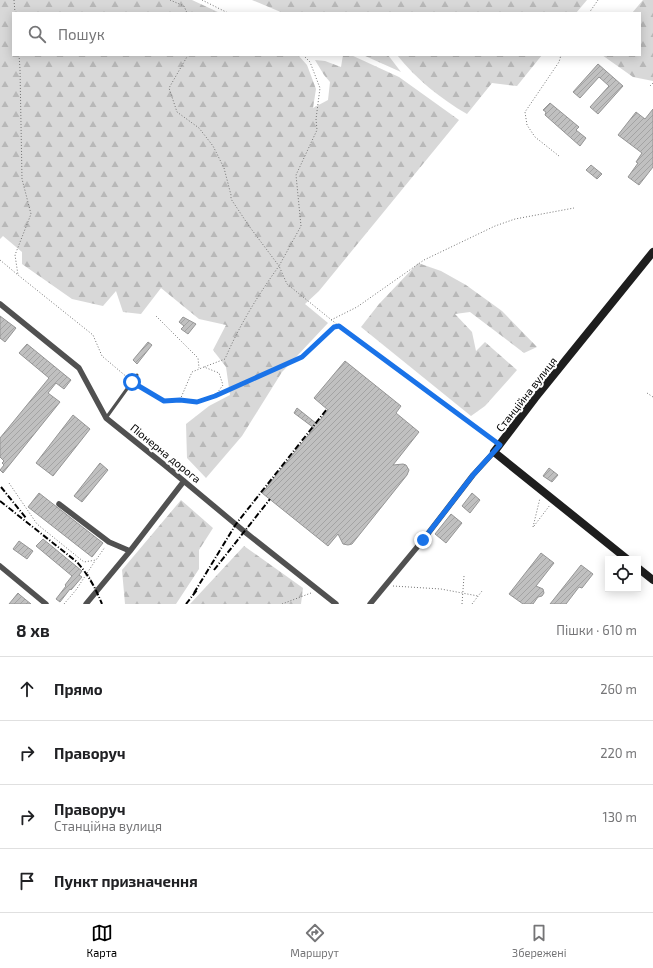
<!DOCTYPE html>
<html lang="uk">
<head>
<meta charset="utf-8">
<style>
  body { margin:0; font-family:"Exo 2",sans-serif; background:#f2f2f2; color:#202124 }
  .controls { position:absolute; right:12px; bottom:12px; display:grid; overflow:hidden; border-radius:0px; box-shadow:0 2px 10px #0003 }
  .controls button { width:36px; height:36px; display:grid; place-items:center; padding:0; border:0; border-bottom:1px solid #e0e0e0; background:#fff; color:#202124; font:20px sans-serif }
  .stop { position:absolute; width:12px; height:12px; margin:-9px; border:3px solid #1a73e8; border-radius:50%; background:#fff }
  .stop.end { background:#1a73e8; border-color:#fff; box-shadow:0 1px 4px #0008 }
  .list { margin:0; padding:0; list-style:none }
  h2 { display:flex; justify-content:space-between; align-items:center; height:52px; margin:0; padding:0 16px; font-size:17px }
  h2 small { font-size:13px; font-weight:400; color:#757577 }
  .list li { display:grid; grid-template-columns:26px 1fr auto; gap:12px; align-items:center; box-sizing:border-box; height:64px; padding:0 16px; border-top:1px solid #e0e0e0 }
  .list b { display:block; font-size:15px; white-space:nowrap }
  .list p { margin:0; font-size:13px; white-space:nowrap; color:#757577 }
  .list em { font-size:13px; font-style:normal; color:#757577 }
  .icon { flex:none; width:22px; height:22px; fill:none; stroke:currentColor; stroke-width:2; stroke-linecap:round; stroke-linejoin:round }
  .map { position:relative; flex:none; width:653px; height:604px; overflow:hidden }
  .search { position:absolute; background:#fff; box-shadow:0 2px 10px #0003; left:12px; right:12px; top:12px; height:44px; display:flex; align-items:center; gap:10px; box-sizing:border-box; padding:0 14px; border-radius:0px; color:#757577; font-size:15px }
  .sheet { height:308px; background:#fff }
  nav { display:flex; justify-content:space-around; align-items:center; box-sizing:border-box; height:56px; border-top:1px solid #e0e0e0; background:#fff; font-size:11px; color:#757577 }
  nav a { display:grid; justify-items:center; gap:2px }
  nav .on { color:#000 }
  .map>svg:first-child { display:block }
</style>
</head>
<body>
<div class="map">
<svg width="653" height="604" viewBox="0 0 653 604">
  <defs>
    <pattern id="forest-firs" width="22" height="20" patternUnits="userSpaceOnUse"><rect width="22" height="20" fill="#d8d8d8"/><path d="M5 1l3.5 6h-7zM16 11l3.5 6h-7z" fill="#b8b8b8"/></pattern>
    <pattern id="building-hatch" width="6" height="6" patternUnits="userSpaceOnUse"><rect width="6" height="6" fill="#c0c0c0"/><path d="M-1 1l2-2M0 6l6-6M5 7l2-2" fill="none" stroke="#a3a3a3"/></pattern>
  </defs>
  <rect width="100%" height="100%" fill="#fff"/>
  <!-- forest -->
  <path fill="url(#forest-firs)" d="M0,0H192L220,13H13V55H298L307,65L316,89L313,108L328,100L330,82L324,75L315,60L325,61L341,67L343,55H351L399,77L459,120L319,291L305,304L328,323L282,372L242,436L206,478L187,458L186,424L209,406L230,395L226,367L213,350L226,325L199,319L161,288L141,314L123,312L116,291L103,306L72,299L22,264V252L3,236L0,239Z
    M252,0H587L576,13H283Z
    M643,0H653V81L633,77L602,55H640V13H632Z
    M363,55H388L401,72Z
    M397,55H542L517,86L492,83L467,114C441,99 416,79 397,55Z
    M418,263L441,271L466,285L502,311L537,347L524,353L470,312L455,314L472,332L476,351L485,342L517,370L485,406L471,416L361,327L379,304Z
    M181,500L213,528L199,550V569L176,604H125L122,570Z
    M244,546L303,588L301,604H190Z"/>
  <!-- building -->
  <path fill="url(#building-hatch)" stroke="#959595" d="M598,64L623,86L598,114L590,107L609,86L599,77L580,98L573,92Z
    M550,103L579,127L576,130L586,138L580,146L545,115L546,112L543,110Z
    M653,109V167L639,185L628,177L638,163L636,162L642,153L618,135L636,112L645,119Z
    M591,165L602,174L597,179L586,170Z
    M0,316L16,328L5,342L0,338Z
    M183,317L196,324L188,334L181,329L184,326L179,322Z
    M148,342L152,345L137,364L133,360Z
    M27,344L71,380L64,389L56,383L48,393L60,402L3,473L0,470L4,465L2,463L4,461L0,457V438L49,378L19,353Z
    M345,361L401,406L396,413L419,432L393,465L403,464L406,465L409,470L407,475L352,544L348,545L343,544L338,534L328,546L262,493L314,428L294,413L297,408L317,424L328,410L314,398Z
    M73,415L90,429L53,476L36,463Z
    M100,463L108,470L82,502L74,496Z
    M549,468L558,475L552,482L543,476Z
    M39,493L103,543L92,557L28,507Z
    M472,493L480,500L470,513L462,506Z
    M451,514L462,523L446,543L435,534Z
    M43,539L82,571L79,575L82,577L71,590L70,589L60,602L56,599L66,586L65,585L72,576L36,546Z
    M19,541L33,551L27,559L13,549Z
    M541,553L554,563L536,586L543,589L544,593L542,596L538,597L533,604H523L509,594Z
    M581,565L593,574L582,588L579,587L566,604H550Z
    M18,593L20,595L31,604H9Z"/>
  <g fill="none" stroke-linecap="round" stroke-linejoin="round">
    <!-- path -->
    <path stroke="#737373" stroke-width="1" stroke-dasharray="1 2" stroke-linecap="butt" d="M14,0L15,13
      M170,0L184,6L187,13
      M202,0L228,13
      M589,13L598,0
      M19,55L20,69L22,179L31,214L15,255L18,275L93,335L102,356L128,378
      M188,55L169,88L177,112L199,128L213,146L224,168L231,195V199L249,226L279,266C258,295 239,326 225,359L204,367
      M303,55L310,62L320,88L316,119L317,130L296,175L301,226L279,266L287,284L339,326L494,440
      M650,86L653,83
      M559,156L535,137L527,125L525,112L559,62L561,55
      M0,260L18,275
      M156,316L198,358L199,368
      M331,320L357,307L424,260L495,226L515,219L574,208
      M137,385L164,401L180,400L197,402L215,396L223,385L219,373L204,367L192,372L180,400
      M647,393L653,397
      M216,396L303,357L334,327L339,326
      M9,483L37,524L84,562L96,560L105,547
      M534,526L550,505
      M533,527L540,498
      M88,574L94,586
      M393,586L441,589L478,596
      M64,604L76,590L95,561
      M282,604L311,593
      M462,604L464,576
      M472,604L482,591"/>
    <!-- lane -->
    <path stroke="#515151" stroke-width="3" d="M106,418L137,375"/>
    <!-- street -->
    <path stroke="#515151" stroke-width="5.5" d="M0,304L79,368L106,418L167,467L245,532L336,604
      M59,504L109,542L130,551
      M0,566L46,604
      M86,604L130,551L184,481
      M370,604L423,540L473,475L494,452"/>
    <!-- secondary -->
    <path stroke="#1e1e1e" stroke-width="8" d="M627,559L494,452L535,398L653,252
      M638,568L653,580"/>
    <!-- rail -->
    <path stroke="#000" stroke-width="2" stroke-dasharray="6 2 1 2" stroke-linecap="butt" d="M1,487L26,518
      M0,501L77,562C89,576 95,587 102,604
      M214,570L270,499
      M194,593L236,524L327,409
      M186,604L197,590"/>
  </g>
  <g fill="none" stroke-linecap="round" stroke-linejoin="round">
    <!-- route -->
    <path stroke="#1a73e8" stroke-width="5" d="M132,382L164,401L180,400L197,402L215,396L302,357L334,327L339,326L500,445L473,475L423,540"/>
  </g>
  <g text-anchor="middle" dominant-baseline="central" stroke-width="4" stroke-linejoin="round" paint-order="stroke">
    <!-- street labels -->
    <g font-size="11" fill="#000" stroke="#fff">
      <text transform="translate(526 394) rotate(-52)">Станційна вулиця</text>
      <text transform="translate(166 453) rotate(39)">Піонерна дорога</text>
    </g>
  </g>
</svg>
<div class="controls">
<button><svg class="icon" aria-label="locate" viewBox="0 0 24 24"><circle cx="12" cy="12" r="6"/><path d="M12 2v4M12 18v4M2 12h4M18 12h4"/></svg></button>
</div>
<div class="stop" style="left:132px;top:382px"></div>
<div class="stop end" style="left:423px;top:540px"></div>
<div class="search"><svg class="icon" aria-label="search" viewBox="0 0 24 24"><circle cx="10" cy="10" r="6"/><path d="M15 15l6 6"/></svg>Пошук</div>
</div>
<section class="sheet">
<h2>8 хв<small>Пішки · 610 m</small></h2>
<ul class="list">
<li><svg class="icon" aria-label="ahead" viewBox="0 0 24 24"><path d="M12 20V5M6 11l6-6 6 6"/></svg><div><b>Прямо</b></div><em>260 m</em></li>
<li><svg class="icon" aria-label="right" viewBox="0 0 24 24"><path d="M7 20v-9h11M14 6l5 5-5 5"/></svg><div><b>Праворуч</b></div><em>220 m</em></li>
<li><svg class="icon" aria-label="right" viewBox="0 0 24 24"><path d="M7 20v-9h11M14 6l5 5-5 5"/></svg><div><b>Праворуч</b><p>Станційна вулиця</p></div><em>130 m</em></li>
<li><svg class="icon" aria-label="arrive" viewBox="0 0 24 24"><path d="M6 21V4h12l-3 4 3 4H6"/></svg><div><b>Пункт призначення</b></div></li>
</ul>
</section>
<nav>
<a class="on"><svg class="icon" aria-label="map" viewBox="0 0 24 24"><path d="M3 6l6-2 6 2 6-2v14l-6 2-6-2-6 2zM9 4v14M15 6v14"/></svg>Карта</a>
<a><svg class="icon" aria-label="directions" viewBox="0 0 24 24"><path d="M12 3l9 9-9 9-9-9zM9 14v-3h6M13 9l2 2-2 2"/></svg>Маршрут</a>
<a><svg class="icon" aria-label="saved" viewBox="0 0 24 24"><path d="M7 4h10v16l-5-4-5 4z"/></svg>Збережені</a>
</nav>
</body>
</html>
